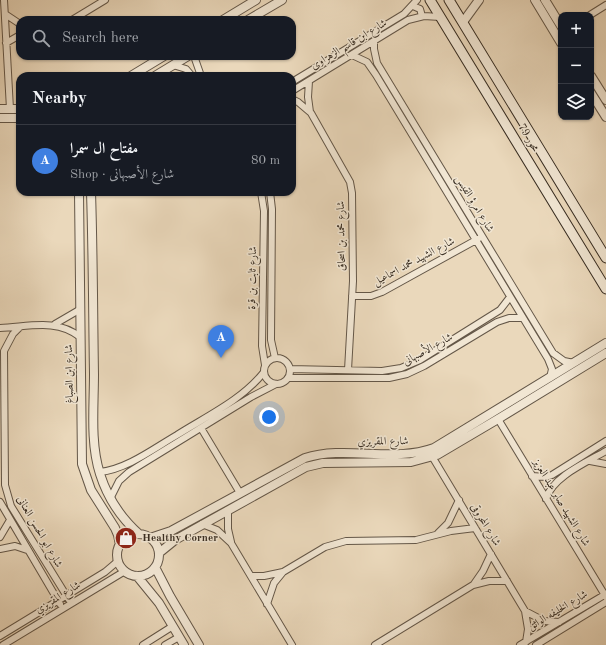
<!DOCTYPE html>
<html lang="en">
<head>
<meta charset="utf-8">
<style>
  body { margin:0; font-family:"Old Standard TT",Amiri,serif; background:#20242c; color:#f1f3f6 }
  .controls { position:absolute; right:12px; top:12px; display:grid; overflow:hidden; border-radius:8px; box-shadow:0 1px 3px #0004 }
  .controls button { width:36px; height:36px; display:grid; place-items:center; padding:0; border:0; border-bottom:1px solid #363941; background:#171b24; color:#f1f3f6; font:20px sans-serif }
  .you { position:absolute; left:269px; top:417px; width:14px; height:14px; margin:-10px; border:3px solid #fff; border-radius:50%; background:#1a73e8; box-shadow:0 0 0 6px #1a73e833 }
  .badge { display:grid; place-items:center; width:26px; height:26px; border-radius:50%; background:#0b8043; color:#fff; font-size:13px; font-weight:700 }
  .pin { position:absolute; translate:-50% -33px; filter:drop-shadow(0 1px 2px #0008) }
  .pin::after { content:''; position:absolute; top:21px; width:14px; height:12px; background:inherit; clip-path:polygon(0 0,100% 0,50% 100%) }
  .list { margin:0; padding:0; list-style:none }
  h2 { display:flex; justify-content:space-between; align-items:center; height:52px; margin:0; padding:0 16px; font-size:17px }
  h2 small { font-size:13px; font-weight:400; color:#9ea1a6 }
  .list li { display:grid; grid-template-columns:26px 1fr auto; gap:12px; align-items:center; box-sizing:border-box; height:72px; padding:0 16px; border-top:1px solid #363941 }
  .list b { display:block; font-size:15px; white-space:nowrap }
  .list p { margin:0; font-size:13px; white-space:nowrap; color:#9ea1a6 }
  .list em { font-size:13px; font-style:normal; color:#9ea1a6 }
  .icon { flex:none; width:22px; height:22px; fill:none; stroke:currentColor; stroke-width:2; stroke-linecap:round; stroke-linejoin:round }
  .map { position:relative; flex:none; width:606px; height:645px; overflow:hidden }
  .search { position:absolute; background:#171b24; box-shadow:0 1px 3px #0004; left:16px; top:16px; width:280px; height:44px; display:flex; align-items:center; gap:10px; box-sizing:border-box; padding:0 14px; border-radius:12px; color:#9ea1a6; font-size:15px }
  .panel { position:absolute; background:#171b24; box-shadow:0 1px 3px #0004; left:16px; top:72px; width:280px; height:124px; border-radius:12px }
  .map>svg:first-child { display:block }
</style>
</head>
<body>
<div class="map">
<svg width="606" height="645" viewBox="0 0 606 645">
  <rect width="100%" height="100%" fill="#ead8bb"/>
  <filter id="stains"><feTurbulence type="fractalNoise" baseFrequency=".005" numOctaves="4"/><feColorMatrix values="0 0 0 0 .2 0 0 0 0 .09 0 0 0 0 .02 0 0 0 .5 -.17"/></filter>
  <radialGradient id="worn" r=".72"><stop offset=".6" stop-color="#630" stop-opacity="0"/><stop offset="1" stop-color="#630" stop-opacity=".3"/></radialGradient>
  <g fill="none" stroke-linecap="round" stroke-linejoin="round">
    <!-- minor casing -->
    <g stroke="#645748" stroke-width="8">
      <path id="minor" d="M4,0L10,109
        M413,6L420,9L422,16
        M5,14L20,24
        M590,15L606,5
        M72,20L105,0
        M374,42V49L377,63L553,353L564,361L574,363
        M6,43L20,35
        M352,55L367,62L376,75L548,359L552,369L550,378
        M194,56L201,76
        M173,65L186,69L192,76
        M309,81L308,97L310,112
        M292,82L404,14L417,0
        M292,91L408,20L424,16L440,17
        M292,99L298,102L311,113L350,182L352,193L353,281L348,370
        M261,192L264,211L262,346L265,365
        M270,192L272,209L271,340L275,358
        M352,296H371L382,292L478,239
        M55,324L79,310
        M20,327L13,334L4,351L5,485L11,506L71,603
        M0,328C28,327 57,318 80,337
        M264 371a13 13 0 1 1 26 0a13 13 0 1 1-26 0Z
        M290,369L382,371L401,368L420,360L500,310L510,297
        M288,378H389L407,374L424,366L497,322L509,318H523
        M498,419L606,597
        M201,428L240,493
        M430,453L525,611L528,629L526,642
        M590,461L606,464
        M100,472C127,469 153,449 177,435C207,416 242,400 264,372
        M532,476L546,477L552,475L606,441
        M111,497L119,481L129,472L251,397L276,384
        M546,499C552,477 587,462 606,451
        M0,502L60,604
        M228,510V529L231,542
        M202,524L217,530L231,543L292,645
        M438,533L448,523L459,500
        M0,537L10,520
        M0,549L15,546L27,550
        M251,576H264L283,572L325,547L346,541L416,540L451,531L475,528
        M474,584L483,571L491,554
        M267,604L274,583L283,572
        M525,611L544,621L559,622
        M0,636L105,572L118,561
        M3,645L125,571
        M143,645L173,626
        M165,645L179,637
        M375,645L473,585L489,581H507
        M520,645L606,594
        M536,645L606,602"/>
    </g>
    <!-- tertiary casing -->
    <g stroke="#645748" stroke-width="10">
      <path id="tertiary" d="M535,0L561,43
        M545,0L561,26
        M223,20L256,0
        M248,20L282,0
        M463,22L479,0
        M131,76L164,56
        M155,76L188,56
        M591,76L606,100
        M591,93L606,117
        M0,109H20
        M0,118H20
        M79,192L82,464L91,490L115,528L118,535L120,545
        M91,192C93,253 93,313 94,374C94,406 90,443 100,474C107,496 121,518 139,534
        M117 555a21 21 0 1 1 42 0a21 21 0 1 1-42 0Z
        M150,538L171,531L305,458C346,445 393,463 434,448L606,343
        M159,553L175,540L306,467L323,463L411,462L437,455L498,419L606,353
        M155,567L170,596L199,645
        M137,576L159,603L184,645"/>
    </g>
    <!-- secondary casing -->
    <g stroke="#372c21" stroke-width="11">
      <path id="secondary" d="M430,0L606,289
        M449,0L606,258"/>
    </g>
    <!-- minor -->
    <use href="#minor" stroke="#f1e6d3" stroke-width="6"/>
    <!-- tertiary -->
    <use href="#tertiary" stroke="#f1e6d3" stroke-width="8"/>
    <!-- secondary -->
    <use href="#secondary" stroke="#f1e6d3" stroke-width="9"/>
  </g>
  <!-- icons -->
  <defs>
    <g id="shop-disc" transform="scale(1.15)"><circle r="9.5" fill="#8f2418" stroke="#f1e6d3"/><path d="M-5-2.5h2.3a2.7 3.5 0 0 1 5.4 0H5L5.5 6h-11ZM-1.5-2.5h3a1.5 2.3 0 0 0-3 0Z" fill="#fff"/></g>
  </defs>
  <g fill-rule="evenodd">
    <use href="#shop-disc" x="126" y="538"/>
  </g>
  <g text-anchor="middle" dominant-baseline="central" stroke-width="3" stroke-linejoin="round" paint-order="stroke">
    <!-- street labels -->
    <g font-size="11" fill="#372c21" stroke="#f1e6d3">
      <text transform="translate(349 45) rotate(-31)">شارع ابن قاسم الزهراوى</text>
      <text transform="translate(528 138) rotate(59)">محور 79</text>
      <text transform="translate(474 204) rotate(59)">شارع امرؤ القيس</text>
      <text transform="translate(342 236) rotate(-91)">شارع محمد بن اسحاق</text>
      <text transform="translate(414 262) rotate(-28)">شارع الشهيد محمد اسماعيل</text>
      <text transform="translate(253 278) rotate(-89)">شارع ثابت بن قرة</text>
      <text transform="translate(428 350) rotate(-29)">شارع الأصبهانى</text>
      <text transform="translate(70 374) rotate(-91)">شارع ابن الصباغ</text>
      <text transform="translate(383 442) rotate(-1)">شارع المقريزي</text>
      <text transform="translate(561 503) rotate(59)">شارع الشهيد صابر عبد العزيز</text>
      <text transform="translate(485 525) rotate(59)">شارع المحروقى</text>
      <text transform="translate(39 532) rotate(60)">شارع ابو الحسن العنانى</text>
      <text transform="translate(58 598) rotate(-32)">شارع المقريزي</text>
      <text transform="translate(558 611) rotate(-31)">شارع الخليفه الواثق</text>
    </g>
    <!-- poi labels -->
    <g font-size="11" font-weight="bold" fill="#372c21" stroke="#f1e6d3" text-anchor="start">
      <text x="142" y="538">Healthy Corner</text>
    </g>
  </g>
  <rect width="100%" height="100%" filter="url(#stains)"/>
  <rect width="100%" height="100%" fill="url(#worn)"/>
</svg>
<div class="controls">
<button>+</button>
<button>−</button>
<button><svg class="icon" aria-label="layers" viewBox="0 0 24 24"><path d="M12 4l9 5-9 5-9-5zM3 14l9 5 9-5"/></svg></button>
</div>
<div class="you"></div>
<div class="pin badge" style="left:221px;top:358px;background:#3f7fe0">A</div>
<div class="search"><svg class="icon" aria-label="search" viewBox="0 0 24 24"><circle cx="10" cy="10" r="6"/><path d="M15 15l6 6"/></svg>Search here</div>
<section class="panel">
<h2>Nearby<small></small></h2>
<ul class="list">
<li><span class="badge" style="background:#3f7fe0">A</span><div><b>مفتاح ال سمرا</b><p>Shop · شارع الأصبهانى</p></div><em>80 m</em></li>
</ul>
</section>
</div>
</body>
</html>
